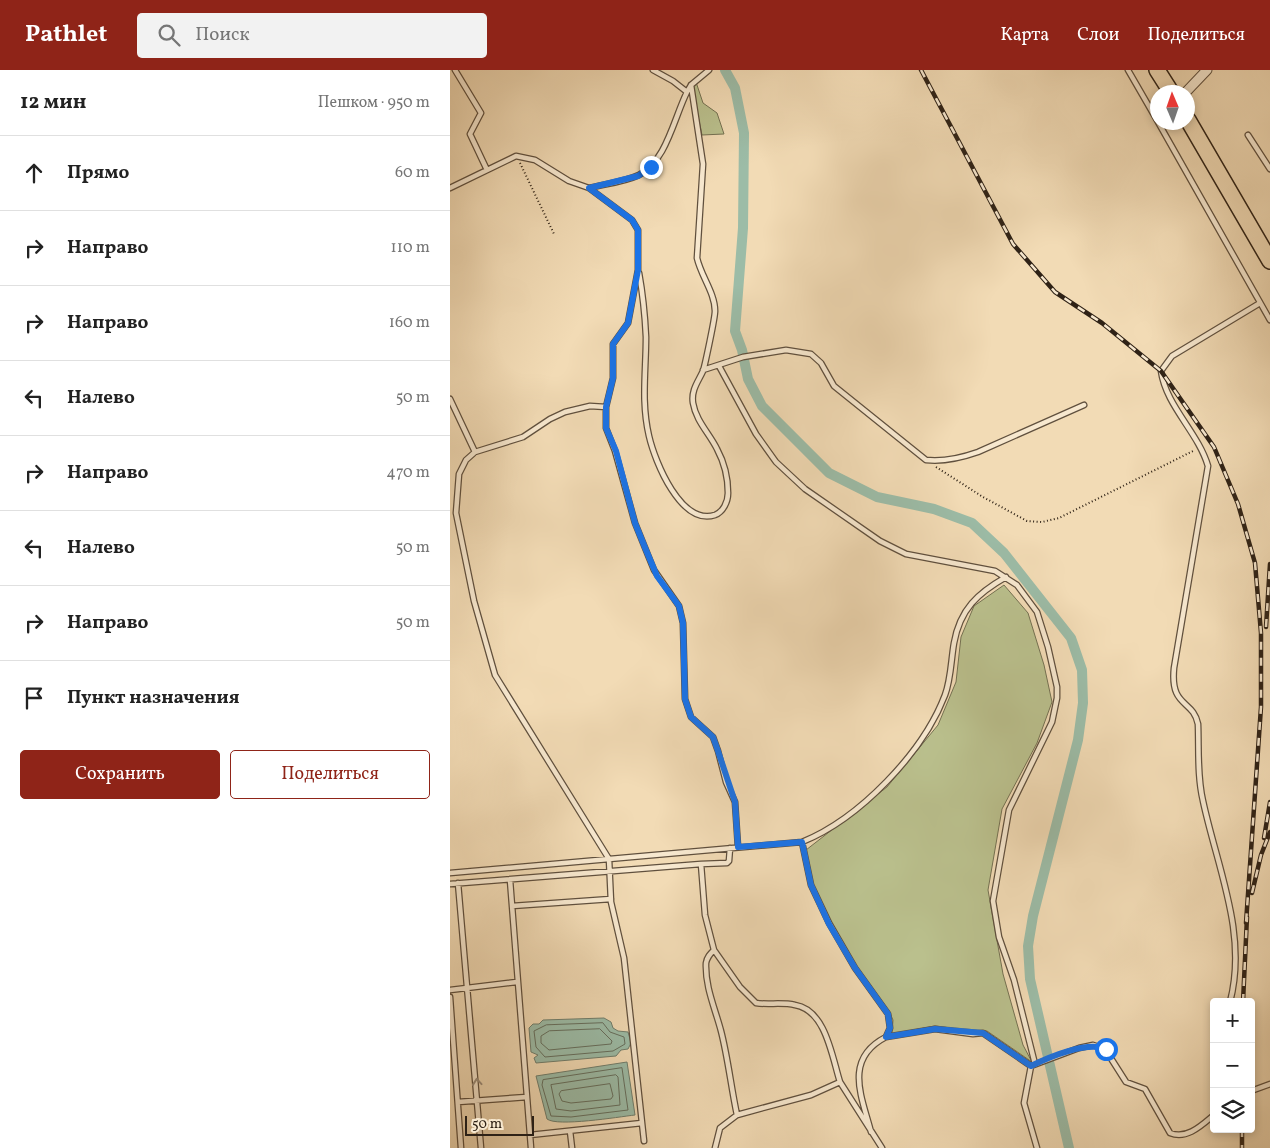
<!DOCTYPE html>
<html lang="ru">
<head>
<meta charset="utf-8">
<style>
  body { margin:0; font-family:Vollkorn,serif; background:#f2f2f2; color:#222 }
  .controls { position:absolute; right:15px; bottom:15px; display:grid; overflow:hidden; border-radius:5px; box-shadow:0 2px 8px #0003 }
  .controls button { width:45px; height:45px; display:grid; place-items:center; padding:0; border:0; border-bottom:1px solid #e0e0e0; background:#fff; color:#222; font:25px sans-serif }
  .compass { position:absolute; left:700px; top:15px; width:45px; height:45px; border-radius:50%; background:#fff; box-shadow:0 2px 8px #0003; rotate:358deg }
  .scale { position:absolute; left:15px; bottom:12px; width:69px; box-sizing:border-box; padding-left:5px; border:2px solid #2f2216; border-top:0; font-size:14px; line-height:18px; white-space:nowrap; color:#2f2216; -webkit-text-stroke:4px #f7e8cf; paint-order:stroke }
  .stop { position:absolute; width:15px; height:15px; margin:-11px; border:4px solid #1a73e8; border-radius:50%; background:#fff }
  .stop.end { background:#1a73e8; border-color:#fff; box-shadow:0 1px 5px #0008 }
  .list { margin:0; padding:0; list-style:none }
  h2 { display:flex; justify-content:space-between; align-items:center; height:65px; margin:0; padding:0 20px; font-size:21px }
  h2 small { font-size:16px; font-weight:400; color:#767676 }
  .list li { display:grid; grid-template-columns:32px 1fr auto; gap:15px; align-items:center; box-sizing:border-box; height:75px; padding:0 20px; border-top:1px solid #e0e0e0 }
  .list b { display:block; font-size:19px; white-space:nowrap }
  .list em { font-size:16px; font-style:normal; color:#767676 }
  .actions { display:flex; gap:10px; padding:15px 20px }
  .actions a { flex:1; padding:11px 0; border:1px solid #8f2418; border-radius:5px; text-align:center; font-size:18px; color:#8f2418 }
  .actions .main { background:#8f2418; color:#fff }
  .icon { flex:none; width:28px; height:28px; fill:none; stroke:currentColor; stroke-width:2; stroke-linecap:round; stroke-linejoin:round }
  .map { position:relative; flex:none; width:820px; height:1078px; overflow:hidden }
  header { display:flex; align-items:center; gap:30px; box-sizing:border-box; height:70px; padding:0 25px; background:#8f2418; color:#fff }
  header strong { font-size:24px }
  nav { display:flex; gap:28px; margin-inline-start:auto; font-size:18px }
  .search { width:350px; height:45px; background:#f2f2f2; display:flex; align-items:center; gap:12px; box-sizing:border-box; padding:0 18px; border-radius:5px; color:#767676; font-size:19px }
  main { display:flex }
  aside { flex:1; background:#fff }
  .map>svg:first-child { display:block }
</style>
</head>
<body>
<header>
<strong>Pathlet</strong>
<div class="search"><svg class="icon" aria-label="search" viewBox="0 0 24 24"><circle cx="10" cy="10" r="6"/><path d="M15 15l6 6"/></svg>Поиск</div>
<nav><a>Карта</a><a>Слои</a><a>Поделиться</a></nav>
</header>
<main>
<aside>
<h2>12 мин<small>Пешком · 950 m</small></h2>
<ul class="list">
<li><svg class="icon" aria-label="ahead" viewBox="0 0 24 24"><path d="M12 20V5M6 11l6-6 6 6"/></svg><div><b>Прямо</b></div><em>60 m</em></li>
<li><svg class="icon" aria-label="right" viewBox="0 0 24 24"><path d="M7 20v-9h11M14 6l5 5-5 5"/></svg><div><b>Направо</b></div><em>110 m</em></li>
<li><svg class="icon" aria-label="right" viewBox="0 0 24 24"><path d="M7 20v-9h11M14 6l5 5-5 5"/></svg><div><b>Направо</b></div><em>160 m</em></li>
<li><svg class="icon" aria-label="left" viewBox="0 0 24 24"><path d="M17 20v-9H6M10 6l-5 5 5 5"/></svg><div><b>Налево</b></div><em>50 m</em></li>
<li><svg class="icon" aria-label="right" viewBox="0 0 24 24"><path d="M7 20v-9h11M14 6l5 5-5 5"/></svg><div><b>Направо</b></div><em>470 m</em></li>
<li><svg class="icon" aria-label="left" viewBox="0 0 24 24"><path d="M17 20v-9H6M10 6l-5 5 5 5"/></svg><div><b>Налево</b></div><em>50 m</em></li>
<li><svg class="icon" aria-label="right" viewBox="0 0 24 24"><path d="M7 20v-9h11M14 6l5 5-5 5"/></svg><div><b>Направо</b></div><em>50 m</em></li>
<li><svg class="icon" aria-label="arrive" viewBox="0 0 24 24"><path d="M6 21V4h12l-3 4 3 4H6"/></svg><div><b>Пункт назначения</b></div></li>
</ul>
<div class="actions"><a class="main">Сохранить</a><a>Поделиться</a></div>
</aside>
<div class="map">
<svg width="820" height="1078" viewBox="0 0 820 1078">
  <rect width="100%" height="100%" fill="#f2dbb5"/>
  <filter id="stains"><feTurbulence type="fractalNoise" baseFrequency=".004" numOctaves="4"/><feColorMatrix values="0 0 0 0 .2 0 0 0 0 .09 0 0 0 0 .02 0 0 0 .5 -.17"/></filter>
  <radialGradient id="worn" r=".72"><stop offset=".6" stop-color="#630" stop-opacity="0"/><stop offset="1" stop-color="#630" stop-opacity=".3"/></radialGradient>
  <!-- green -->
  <path fill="#bac08d" stroke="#747152" d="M245,9L253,33L267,43L274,64L252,65L241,12Z
    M554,515L578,543L594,595L602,632L587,673L552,739L538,820L553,904L573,975L582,992L537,961L485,956L442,964L443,950L439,941L406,895L380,852L363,814L356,780L437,717L488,655L506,612L511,567L524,536Z"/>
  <!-- water -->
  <path fill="#9cbca7" stroke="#707e6d" d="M154,948L161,952L163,958L168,961L178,962L181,973L178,979L171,980L166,986L86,993L84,988L88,985L81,982L79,958L83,954H89L93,950Z
    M177,992L185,1045C168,1047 107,1057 97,1049L86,1006Z"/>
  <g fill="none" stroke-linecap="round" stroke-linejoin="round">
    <!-- shore -->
    <path stroke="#666f5e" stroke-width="1" d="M153,953L160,962L174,967L175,974L163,981L95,987L86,977L84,961L96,955Z
      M150,959L162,971L161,974L99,980L91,973V966L99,961Z
      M172,998L178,1040L121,1047L101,1046L92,1015L93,1010Z
      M166,1005L168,1007L170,1035L121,1041L106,1039L101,1015Z
      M160,1014L163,1026L161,1029L121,1033L112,1031L109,1024L111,1021Z"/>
    <!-- canal -->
    <path stroke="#9cbca7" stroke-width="10" d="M275,0L285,18L294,63L293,158L285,261L292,280L298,309L312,336L379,403L427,427L484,439L522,453L554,483L621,568L632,600L633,633L628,670L583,846L578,876L580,909L619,1078"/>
    <!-- lane casing -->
    <g stroke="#60503e" stroke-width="7">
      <path id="lane" d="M5,0L31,43L20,64L37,100
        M203,0L223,11L237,22
        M678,0L708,52
        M708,52L820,250
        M798,65L820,99
        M0,118L66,86L85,90L119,111L139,118L182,150L188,160V200L178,253L163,274V308L156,337V358L165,381L185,453L204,500L229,536L233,553L235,629L241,647L263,667L268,681L276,712L285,732L288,777
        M139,118C155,114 174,112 189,105C216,92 224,48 237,22L241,15L259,0
        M189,203C193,225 195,246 196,267C196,301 191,332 199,366C205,392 231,456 265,445C273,442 278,432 278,423C278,409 274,392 267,379C259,363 246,351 243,333C241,320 248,312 253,301C255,295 265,248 265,241C265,223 251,206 247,188L253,94L241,15
        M269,296L306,364L326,392L355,419L430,471L456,484L545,501L567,515L587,542L598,577L607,617V628L602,652L559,740L543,831L549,867L564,910L585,994
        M253,300L293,287L336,280L361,284L371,293L384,316L476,390C494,392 511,388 528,382L634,335
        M0,329L25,382
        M156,337L140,336L115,342L100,349L73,367L25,382L16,390L9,404L6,443L24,531L45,605L159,789L161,832L174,888L194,1071
        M352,772L361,815L379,853L405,898L438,944L440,958L436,967C393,989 412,1027 421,1062
        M280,778L279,791L277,793L251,794L255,845L264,880L290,917L306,933C318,935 332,932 345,935C376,940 382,987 390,1012
        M0,803L352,772C409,749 473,683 495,625C501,609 501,590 504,573C510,539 528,523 556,507
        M60,810L81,1078
        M8,813L31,1078
        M0,814L251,794
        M62,836L161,829
        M264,880C260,884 257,887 256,893C255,917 265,938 271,961C278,988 281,1017 287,1045
        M0,920L67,912
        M0,927L11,1078
        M780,932C798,864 767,797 753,731C747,706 749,679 748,654C743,629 720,638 724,598L758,396C748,362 716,336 711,301L722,286L810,233
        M436,967L485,959L523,964L533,963L581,996
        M801,1021L820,1014
        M8,1032L77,1027
        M120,1061L122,1078
        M80,1065L192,1053
        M265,1078L270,1058L287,1045L361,1025L390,1012L432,1078
        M587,1078L574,1033L581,996L629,978L643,975L655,979L676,1012L695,1019L720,1063C737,1070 752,1055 764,1045"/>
    </g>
    <!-- street casing -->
    <g stroke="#60503e" stroke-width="11">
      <path id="street" d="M736,22L757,0"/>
    </g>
    <!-- highway casing -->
    <g stroke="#2f2216" stroke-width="18">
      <path id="highway" d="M707,0L721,22
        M738,50L820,191"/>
    </g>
    <!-- path -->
    <path stroke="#2f2216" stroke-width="2" stroke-dasharray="1 2.5" stroke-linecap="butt" d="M70,93L104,164
      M486,397L533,427L577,451L592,452L609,448L745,380"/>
    <!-- lane -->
    <use href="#lane" stroke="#f7e8cf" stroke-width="4.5"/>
    <!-- street -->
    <use href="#street" stroke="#f7e8cf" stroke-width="9"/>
    <!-- highway -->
    <use href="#highway" stroke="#f2dbb5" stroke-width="15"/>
    <!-- rail casing -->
    <g stroke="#2f2216" stroke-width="4.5">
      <path id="rail" d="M471,0L563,174L605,222L652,253L711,301L764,377L788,434L805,493L811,563V637L796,853
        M816,557L820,494
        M814,768L820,732
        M802,823L811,785L820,762
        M793,932L797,847
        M792,1059V1078"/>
    </g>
    <!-- rail -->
    <use href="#rail" stroke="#f7e8cf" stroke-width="2.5" stroke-dasharray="8" stroke-linecap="butt"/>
  </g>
  <!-- one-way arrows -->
  <defs><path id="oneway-chevron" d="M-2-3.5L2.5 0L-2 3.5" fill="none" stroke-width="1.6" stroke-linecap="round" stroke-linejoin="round" transform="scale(1.25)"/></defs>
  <use stroke="#9d8f7c" href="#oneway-chevron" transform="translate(27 1012) rotate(-95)"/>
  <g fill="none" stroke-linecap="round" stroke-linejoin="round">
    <!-- route -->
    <path stroke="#1a73e8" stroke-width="6" d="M201,97L188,106L139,118L182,150L188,160V200L178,253L163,274V308L156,337V358L166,381L185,453L196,480L207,506L229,536L233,553L235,629L241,647L263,667L268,681L285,732L288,777L352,772L361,815L379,854L405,898L438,944L440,958L436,967L485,959L533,963L581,996C599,987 637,971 656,979"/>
  </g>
  <rect width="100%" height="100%" filter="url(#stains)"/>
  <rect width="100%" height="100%" fill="url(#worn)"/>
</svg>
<div class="controls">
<button>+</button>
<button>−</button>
<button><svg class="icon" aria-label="layers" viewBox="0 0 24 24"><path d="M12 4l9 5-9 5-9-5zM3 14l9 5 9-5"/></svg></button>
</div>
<svg class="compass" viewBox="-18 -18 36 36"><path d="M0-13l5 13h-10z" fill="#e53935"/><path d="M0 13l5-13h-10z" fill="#767676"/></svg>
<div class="scale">50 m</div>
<div class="stop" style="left:656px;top:979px"></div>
<div class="stop end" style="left:201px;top:97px"></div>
</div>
</main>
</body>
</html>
